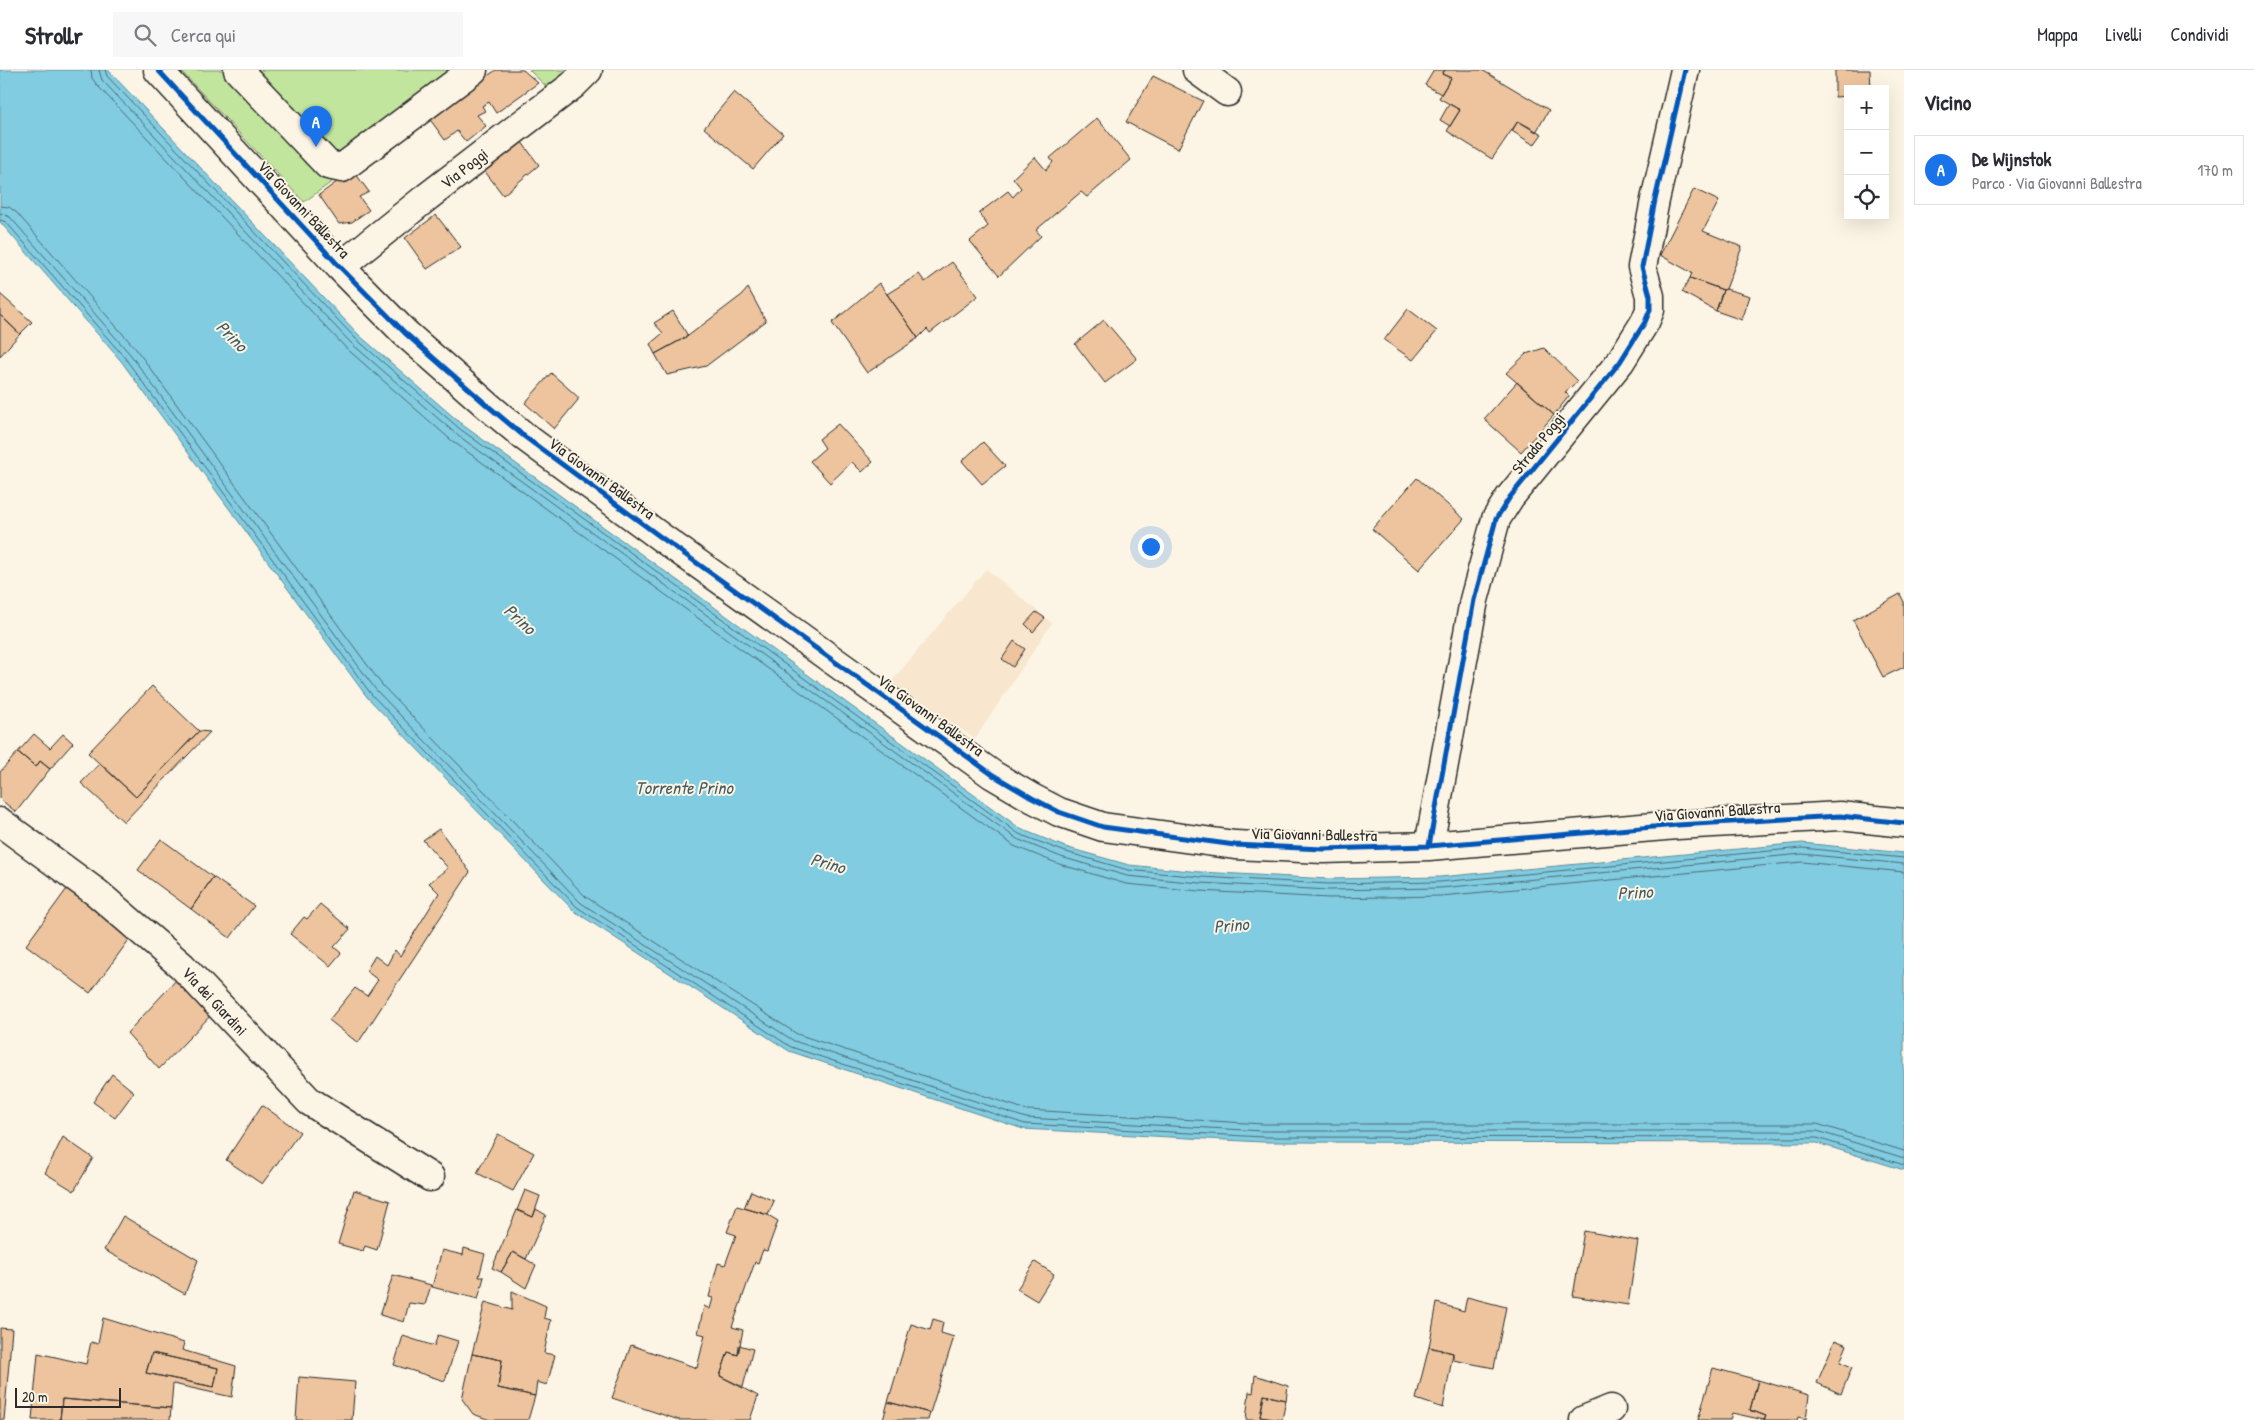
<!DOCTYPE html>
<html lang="it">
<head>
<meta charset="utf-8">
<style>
  body { margin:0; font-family:"Patrick Hand",sans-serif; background:#f7f7f7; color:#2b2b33 }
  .controls { position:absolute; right:15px; top:15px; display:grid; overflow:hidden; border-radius:0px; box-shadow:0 5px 20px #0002 }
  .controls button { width:45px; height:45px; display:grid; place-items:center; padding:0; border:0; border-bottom:1px solid #e1e1e2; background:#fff; color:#2b2b33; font:25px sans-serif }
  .scale { position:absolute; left:15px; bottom:12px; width:106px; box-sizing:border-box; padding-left:5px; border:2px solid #2b2b2b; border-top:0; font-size:14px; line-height:18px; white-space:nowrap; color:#2b2b2b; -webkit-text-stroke:4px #fcf5e5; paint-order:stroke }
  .you { position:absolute; left:1150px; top:476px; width:18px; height:18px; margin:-12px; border:4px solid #fff; border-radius:50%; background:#1a73e8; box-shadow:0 0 0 8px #1a73e833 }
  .badge { display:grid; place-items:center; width:32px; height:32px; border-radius:50%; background:#1a73e8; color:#fff; font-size:16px; font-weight:700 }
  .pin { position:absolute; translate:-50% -41px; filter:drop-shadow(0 1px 2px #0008) }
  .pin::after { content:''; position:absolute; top:26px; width:18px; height:15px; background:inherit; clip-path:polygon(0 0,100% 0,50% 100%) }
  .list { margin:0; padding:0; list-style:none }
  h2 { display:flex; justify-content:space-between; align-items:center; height:65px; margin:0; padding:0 20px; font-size:21px }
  h2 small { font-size:16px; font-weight:400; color:#7c7c81 }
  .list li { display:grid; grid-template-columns:32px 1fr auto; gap:15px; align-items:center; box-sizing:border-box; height:70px; margin:0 10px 10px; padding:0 10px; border:1px solid #e1e1e2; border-radius:0px }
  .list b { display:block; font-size:19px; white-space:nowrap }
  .list p { margin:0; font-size:16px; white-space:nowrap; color:#7c7c81 }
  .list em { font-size:16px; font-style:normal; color:#7c7c81 }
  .icon { flex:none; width:28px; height:28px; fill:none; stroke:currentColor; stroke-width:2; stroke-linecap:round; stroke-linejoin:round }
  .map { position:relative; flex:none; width:1904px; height:1350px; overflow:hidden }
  header { display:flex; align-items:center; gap:30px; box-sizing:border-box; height:70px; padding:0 25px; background:#fff; border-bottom:1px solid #e1e1e2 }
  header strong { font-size:24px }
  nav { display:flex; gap:28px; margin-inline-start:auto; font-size:18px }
  .search { width:350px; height:45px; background:#f7f7f7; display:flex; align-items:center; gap:12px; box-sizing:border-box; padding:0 18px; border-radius:0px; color:#7c7c81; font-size:19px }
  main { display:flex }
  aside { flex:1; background:#fff }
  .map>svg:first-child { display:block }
</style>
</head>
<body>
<header>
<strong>Strollr</strong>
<div class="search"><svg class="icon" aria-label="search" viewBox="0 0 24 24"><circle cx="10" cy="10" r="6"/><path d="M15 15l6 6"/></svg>Cerca qui</div>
<nav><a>Mappa</a><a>Livelli</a><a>Condividi</a></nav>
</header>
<main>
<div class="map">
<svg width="1904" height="1350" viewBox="0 0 1904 1350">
  <rect width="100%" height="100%" fill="#fcf5e5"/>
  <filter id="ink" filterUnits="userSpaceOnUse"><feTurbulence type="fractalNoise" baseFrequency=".02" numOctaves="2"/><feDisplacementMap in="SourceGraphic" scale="10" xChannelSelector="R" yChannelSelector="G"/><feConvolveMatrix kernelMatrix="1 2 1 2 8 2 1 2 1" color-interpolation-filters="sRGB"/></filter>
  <g filter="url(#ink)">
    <!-- built -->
    <path fill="#f8e6cf" d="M986,499L1052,553L975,669L891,612Z"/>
    <!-- green -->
    <path fill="#c2e59e" stroke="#768864" d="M180,0H485L304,132Z
      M529,0H572L549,19Z"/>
    <!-- water -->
    <path fill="#81cce1" stroke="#5f8c98" d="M0,0H108L359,265L464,356L1021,759L1065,777L1129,795L1201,802L1329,809L1440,807L1802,773L1904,783V1100L1817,1073L1262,1072L1023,1059L789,981L574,841L367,627L121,291L0,152Z"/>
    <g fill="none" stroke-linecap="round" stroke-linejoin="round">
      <!-- shore -->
      <path stroke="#4d6b74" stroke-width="1" d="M91,0L92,8L97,15L346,278L451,370L1014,776L1059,794L1126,814L1200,821L1329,828L1441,826L1802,792L1904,802
        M99,0L102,10L351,273L456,364L1017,769L1061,787L1127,806L1200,813L1329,820L1440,818L1802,784L1904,794
        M105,0L107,6L355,268L460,359L1019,764L1063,781L1128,800L1201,807L1329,814L1440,812L1802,778L1904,788
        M0,136L9,137L16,142L136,279L382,615L586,827L797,964L1027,1040L1263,1054H1817L1904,1081
        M0,143L10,147L130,284L376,620L581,833L794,971L1026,1048L1263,1061H1817L1904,1088
        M0,150L6,152L125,288L371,624L577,837L791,977L1025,1054L1263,1067L1817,1068L1904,1095"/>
    </g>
    <!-- building -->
    <path fill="#edc49d" stroke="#2b2b2b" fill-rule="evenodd" d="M496,0H523L538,13L496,43L489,32L482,36L485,41L477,45L486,56L466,72L457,61L445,70L426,44L469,19Z
      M1434,0H1445L1442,4L1451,8L1441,24L1425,15Z
      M1445,0H1482L1549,40L1536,62L1518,51L1492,89L1447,61L1460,40L1439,28L1451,8L1442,4Z
      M1835,0H1870L1871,19H1848V26L1835,27Z
      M1153,6L1203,31L1178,79L1126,52Z
      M734,22L783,64L753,99L704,58Z
      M1449,34L1460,40L1450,56L1440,50Z
      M1097,48L1131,90L1087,127L1081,122L1036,160L1041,166L999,206L970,171L988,156L979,143L1008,121L1013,127L1021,118L1013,108L1035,87L1046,100L1053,92L1050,88Z
      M1518,51L1542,64L1534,75L1512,61Z
      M518,67L539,95L503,125L480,95Z
      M353,100L369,122L359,127L369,140L352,152L339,154L319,125Z
      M1694,119L1719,131L1703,161L1742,177L1726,219L1723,220L1690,208L1692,203L1660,185Z
      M436,145L461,177L427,199L405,168Z
      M952,192L978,226L930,263L927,259L918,268L887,224L919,204L925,212Z
      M1690,208L1723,220L1716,241L1682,222Z
      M879,213L918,268L867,303L832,253Z
      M748,218L766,251L706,296L667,305L655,284L688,266L742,225Z
      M1726,219L1750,226L1742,250L1716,241L1723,220Z
      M0,224L32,252L20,264L0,245Z
      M1408,239L1437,261L1413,290L1384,270Z
      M673,241L688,266L655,284L650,274L663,263L654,253Z
      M0,245L20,264L0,286Z
      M1104,250L1137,289L1105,313L1075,274Z
      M1544,278L1578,311L1565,322L1569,326L1554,345L1506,303L1526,284Z
      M551,303L578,327V330L554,359L525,333Z
      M1517,312L1554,345L1521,382L1484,349Z
      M838,354L873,392L862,402L852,392L830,413L810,391L825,378L819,369Z
      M983,372L1005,396L982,414L962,391Z
      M1417,408L1464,449L1419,500L1372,459Z
      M1900,524L1904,532V597L1883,607L1853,550Z
      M1036,542L1045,548L1033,562L1025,554Z
      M1014,571L1025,579L1013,597L1002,589Z
      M152,616L199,661L136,727L88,683Z
      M199,661L210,662L124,752L81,713L100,693L136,727Z
      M34,664L50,678L63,664L73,673L50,699L40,691L36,697L18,682Z
      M18,682L36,697L40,691L50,699L16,742L0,729V702Z
      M439,759L470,802L358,973L329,950L355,918L367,926L378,910L366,901L375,886L387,895L395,880L400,886L439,823L429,813L448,798L423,770Z
      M161,769L213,807L191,839L138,800Z
      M213,807L254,836L230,868L191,839Z
      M69,816L134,863L90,923L26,875Z
      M320,834L350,859L334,877L341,883L330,896L290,864L304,847L307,849Z
      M178,908L215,941L159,999L127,963Z
      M112,1004L134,1022L115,1048L93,1032Z
      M262,1035L300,1062L262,1114L226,1090Z
      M498,1064L534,1083L513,1121L477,1103Z
      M63,1067L93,1088L74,1121L45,1103Z
      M354,1120L390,1131L377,1180L365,1176L363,1181L338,1174Z
      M525,1120L540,1126L533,1147L517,1140Z
      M751,1121L774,1131L768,1145L744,1138Z
      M737,1136L768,1145L778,1151L767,1181L763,1180L758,1193L755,1192L732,1257L743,1260L738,1285L728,1282L720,1306L758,1326L750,1350H679L612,1328L631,1275L697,1298L705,1265L698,1263L704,1236L710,1239L713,1228L709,1227L718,1193L725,1195L736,1165L727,1162Z
      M536,1139L546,1145L526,1189L513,1182L501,1202L492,1198L517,1140L533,1147Z
      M123,1146L198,1190L185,1224L104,1180Z
      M1584,1161L1638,1171L1628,1235L1573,1226Z
      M464,1178L485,1184L479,1207H484L478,1229L432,1217L442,1180L463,1185Z
      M513,1182L536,1195L526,1218L501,1202Z
      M1035,1192L1054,1204L1037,1231L1017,1219Z
      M393,1205L431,1215L425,1235L409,1233L404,1252L380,1245Z
      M512,1221L546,1236L544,1248L551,1250L544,1283L555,1285L547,1315L537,1312L535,1326L498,1318L502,1290L472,1284L485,1232L512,1240Z
      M1467,1227L1506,1237L1494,1298L1453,1290V1283L1429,1277L1437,1233L1464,1241Z
      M103,1248L184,1273L182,1280L236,1296L232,1327L173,1314L171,1338L62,1329L60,1350H32L38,1283L86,1294L91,1272L98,1274ZM152,1283L218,1298L214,1317L146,1303Z
      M933,1249L943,1252L941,1263L954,1267L930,1343L888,1332L911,1254L930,1260Z
      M0,1258L12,1259L4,1350H0Z
      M438,1265L458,1271L445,1311L394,1295L403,1266L434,1276Z
      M1835,1270L1847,1275L1840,1292L1852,1297L1841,1324L1817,1313Z
      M739,1275L753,1279L743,1317L720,1306L728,1282L738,1285Z
      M1429,1277L1453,1283L1443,1338L1416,1329Z
      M152,1283L218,1298L214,1317L146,1303Z
      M472,1284L502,1290L498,1318L535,1326L528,1350H490L473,1344L462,1329Z
      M1713,1298L1758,1310L1750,1340L1766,1346L1764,1350L1732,1343L1730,1350H1698Z
      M1255,1305L1288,1316L1286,1330L1264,1325L1260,1347L1275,1350H1246L1249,1322L1253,1323Z
      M299,1307L355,1312L352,1350H296Z
      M1758,1310L1809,1325L1806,1349L1798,1347L1797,1350H1764L1766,1346L1750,1340Z
      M1264,1325L1286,1330L1282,1350L1260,1347Z
      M62,1329L171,1338L170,1350H60Z
      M888,1332L930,1343L928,1350H883Z"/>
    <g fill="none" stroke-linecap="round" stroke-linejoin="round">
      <!-- minor casing -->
      <g stroke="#2b2b2b" stroke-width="31">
        <path id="minor" d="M158,0L340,197L405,263L488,336L525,367L662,468L993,705L1032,728L1059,742L1103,757L1235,775L1323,779L1429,776L1677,755L1840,746L1904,753
          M238,0L328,95L342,98L473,0
          M1197,0L1227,22
          M340,197L427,127L573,15L588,0
          M0,752L97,823L182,896L309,1031L430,1107
          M1429,776L1474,530L1496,449L1510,427L1620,292L1645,252L1650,240V226L1642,197L1655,130L1685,0
          M1584,1350L1611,1339"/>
      </g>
      <!-- minor -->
      <use href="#minor" stroke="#fcf5e5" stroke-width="28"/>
      <!-- cycleway casing -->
      <g stroke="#fcf5e5" stroke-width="8">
        <path id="cycleway" d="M158,0L340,197L405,263L488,336L525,367L662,468L993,705L1032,728L1059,742L1103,757L1235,775L1323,779L1429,776L1677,755L1840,746L1904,753
          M1429,776L1474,530L1496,449L1510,427L1620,292L1645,252L1650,240V226L1642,197L1655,130L1685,0"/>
      </g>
      <!-- cycleway -->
      <use href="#cycleway" stroke="#0057b8" stroke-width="5"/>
    </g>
  </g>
  <g text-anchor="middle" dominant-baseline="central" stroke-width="4" stroke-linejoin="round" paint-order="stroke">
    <!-- street labels -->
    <g font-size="16" fill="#2b2b2b" stroke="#fcf5e5">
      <text transform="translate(464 98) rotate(-38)">Via Poggi</text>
      <text transform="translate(304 139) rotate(47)">Via Giovanni Ballestra</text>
      <text transform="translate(1538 373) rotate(-51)">Strada Poggi</text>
      <text transform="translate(602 408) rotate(36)">Via Giovanni Ballestra</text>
      <text transform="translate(931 645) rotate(36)">Via Giovanni Ballestra</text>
      <text transform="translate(1717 741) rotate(-4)">Via Giovanni Ballestra</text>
      <text transform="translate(1314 764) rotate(1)">Via Giovanni Ballestra</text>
      <text transform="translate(215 931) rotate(47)">Via dei Giardini</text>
    </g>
    <!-- water labels -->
    <g font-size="18" font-style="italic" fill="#455b62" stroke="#fcf5e5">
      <text transform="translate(232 266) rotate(45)">Prino</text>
      <text transform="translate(520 549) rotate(42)">Prino</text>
      <text x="684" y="717">Torrente Prino</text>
      <text transform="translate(828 793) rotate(16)">Prino</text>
      <text transform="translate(1635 822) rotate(-3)">Prino</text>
      <text transform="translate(1231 855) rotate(-5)">Prino</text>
    </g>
  </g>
</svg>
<div class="controls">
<button>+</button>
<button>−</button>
<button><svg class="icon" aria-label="locate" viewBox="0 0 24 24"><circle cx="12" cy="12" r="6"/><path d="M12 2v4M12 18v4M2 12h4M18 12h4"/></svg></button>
</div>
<div class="scale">20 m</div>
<div class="you"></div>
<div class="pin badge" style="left:316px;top:77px">A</div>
</div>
<aside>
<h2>Vicino<small></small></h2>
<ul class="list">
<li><span class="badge">A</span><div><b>De Wijnstok</b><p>Parco · Via Giovanni Ballestra</p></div><em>170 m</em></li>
</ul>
</aside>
</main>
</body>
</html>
